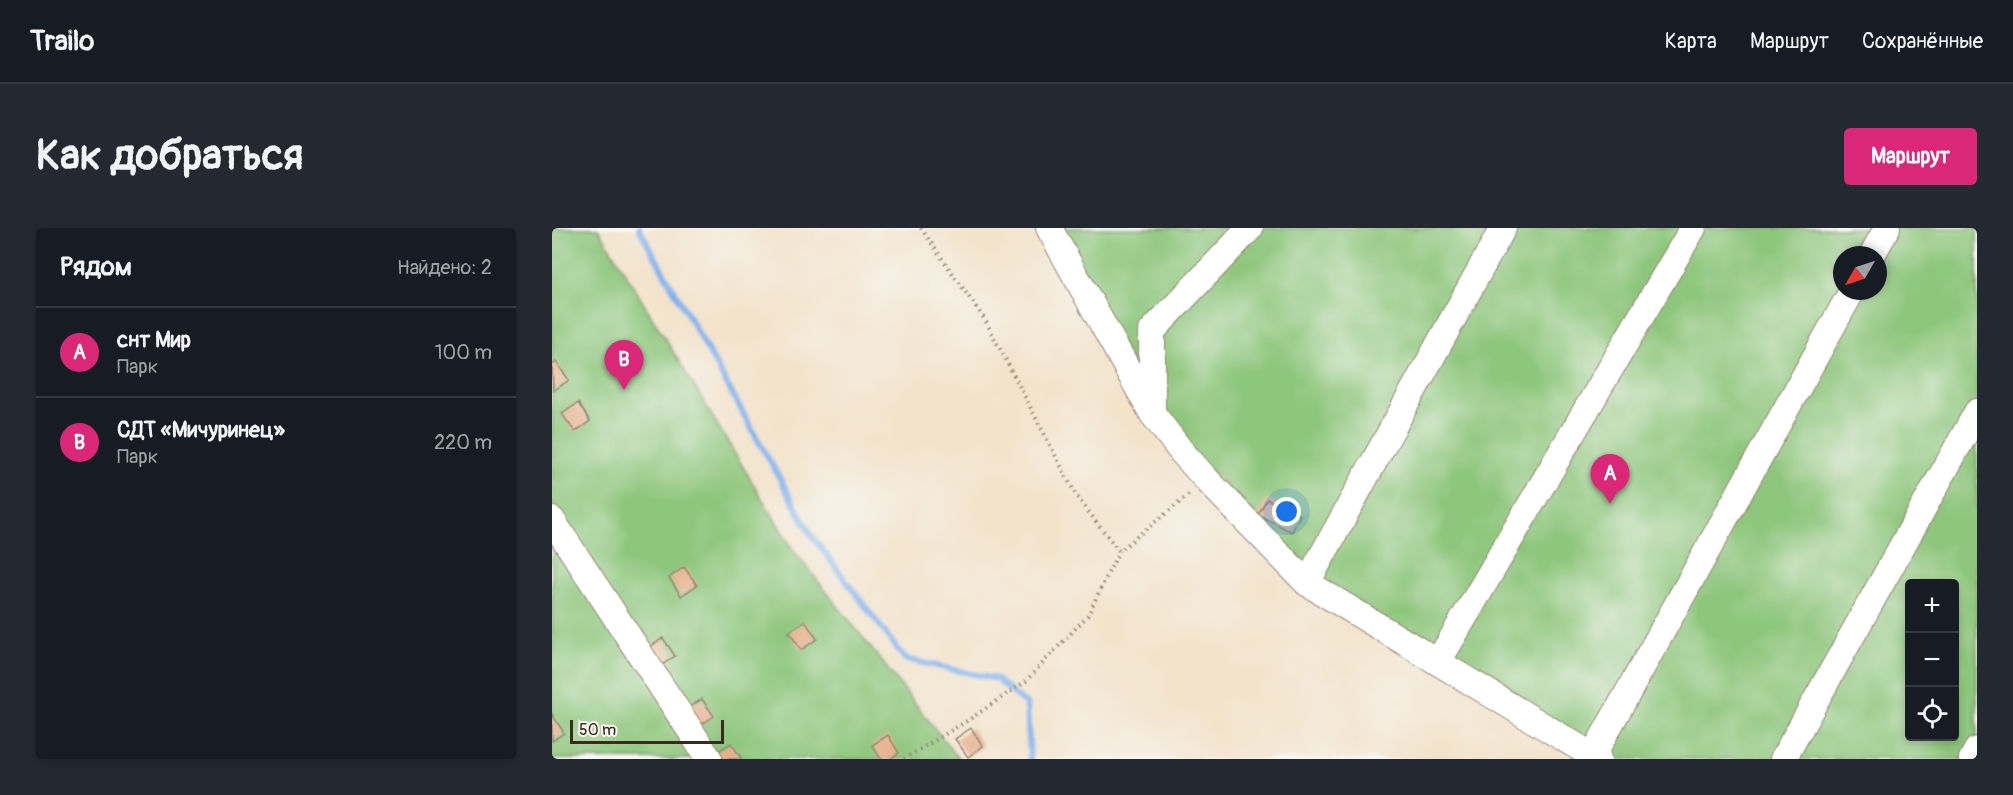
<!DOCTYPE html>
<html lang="ru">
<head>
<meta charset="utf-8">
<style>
  body { margin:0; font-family:Pangolin,sans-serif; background:#242831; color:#f1f3f6 }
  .controls { position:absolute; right:18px; bottom:18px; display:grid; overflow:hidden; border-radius:6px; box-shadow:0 3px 9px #0003 }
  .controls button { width:54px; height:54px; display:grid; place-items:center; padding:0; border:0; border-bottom:2px solid #363941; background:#171b24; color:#f1f3f6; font:30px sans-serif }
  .compass { position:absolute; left:1281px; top:18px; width:54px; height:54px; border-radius:50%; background:#171b24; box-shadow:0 3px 9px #0003; rotate:231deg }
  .scale { position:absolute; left:18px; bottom:15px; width:154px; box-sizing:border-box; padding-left:6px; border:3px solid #3b2a1e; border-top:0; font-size:16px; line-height:21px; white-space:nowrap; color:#3b2a1e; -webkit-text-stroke:4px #f6f6f2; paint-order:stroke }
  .you { position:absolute; left:735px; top:284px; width:21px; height:21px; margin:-15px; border:4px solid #fff; border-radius:50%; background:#1a73e8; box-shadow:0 0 0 9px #1a73e833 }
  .badge { display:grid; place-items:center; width:39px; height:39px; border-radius:50%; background:#db2777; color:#fff; font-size:20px; font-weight:700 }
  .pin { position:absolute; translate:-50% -50px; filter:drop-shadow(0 2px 3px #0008) }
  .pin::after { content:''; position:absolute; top:32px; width:21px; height:18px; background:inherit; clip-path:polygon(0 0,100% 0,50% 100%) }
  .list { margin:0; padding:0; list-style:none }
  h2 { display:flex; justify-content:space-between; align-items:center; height:78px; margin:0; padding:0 24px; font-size:26px }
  h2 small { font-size:20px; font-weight:400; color:#9ea1a6 }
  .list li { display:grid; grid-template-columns:39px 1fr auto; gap:18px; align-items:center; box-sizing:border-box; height:90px; padding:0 24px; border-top:2px solid #363941 }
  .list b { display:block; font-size:22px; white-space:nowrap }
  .list p { margin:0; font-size:20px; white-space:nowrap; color:#9ea1a6 }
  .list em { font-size:20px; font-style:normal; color:#9ea1a6 }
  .icon { flex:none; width:33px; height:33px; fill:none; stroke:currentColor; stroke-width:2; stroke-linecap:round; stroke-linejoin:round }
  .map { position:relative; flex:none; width:1425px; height:531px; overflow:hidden; border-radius:6px }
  header { display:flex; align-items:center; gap:36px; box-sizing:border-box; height:84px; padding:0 30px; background:#171b24; border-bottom:2px solid #363941 }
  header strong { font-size:28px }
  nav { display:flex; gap:33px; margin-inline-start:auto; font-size:21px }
  .intro { display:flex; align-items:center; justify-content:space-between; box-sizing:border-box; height:144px; padding:0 36px }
  h1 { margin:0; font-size:42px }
  .button { padding:15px 27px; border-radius:6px; background:#db2777; color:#fff; font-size:21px; font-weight:700 }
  main { display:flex; gap:36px; padding:0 36px }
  aside { flex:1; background:#171b24; border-radius:6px; box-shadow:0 3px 9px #0003 }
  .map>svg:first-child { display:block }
</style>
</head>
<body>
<header>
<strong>Trailo</strong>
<nav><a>Карта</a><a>Маршрут</a><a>Сохранённые</a></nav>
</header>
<div class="intro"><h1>Как добраться</h1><a class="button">Маршрут</a></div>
<main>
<aside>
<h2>Рядом<small>Найдено: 2</small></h2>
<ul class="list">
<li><span class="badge">A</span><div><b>снт Мир</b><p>Парк</p></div><em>100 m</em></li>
<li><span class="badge">B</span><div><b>СДТ «Мичуринец»</b><p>Парк</p></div><em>220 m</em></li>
</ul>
</aside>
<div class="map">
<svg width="1425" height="531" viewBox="0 0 1425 531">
  <rect width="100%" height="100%" fill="#f6f6f2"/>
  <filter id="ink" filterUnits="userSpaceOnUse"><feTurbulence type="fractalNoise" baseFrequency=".0167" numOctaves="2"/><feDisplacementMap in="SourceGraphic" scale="12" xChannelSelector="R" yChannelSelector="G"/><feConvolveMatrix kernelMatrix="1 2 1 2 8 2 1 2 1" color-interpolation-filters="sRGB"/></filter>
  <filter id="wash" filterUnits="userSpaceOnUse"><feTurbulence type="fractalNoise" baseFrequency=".008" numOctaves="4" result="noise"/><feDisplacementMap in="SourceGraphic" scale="24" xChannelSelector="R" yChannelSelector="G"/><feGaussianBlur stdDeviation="1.35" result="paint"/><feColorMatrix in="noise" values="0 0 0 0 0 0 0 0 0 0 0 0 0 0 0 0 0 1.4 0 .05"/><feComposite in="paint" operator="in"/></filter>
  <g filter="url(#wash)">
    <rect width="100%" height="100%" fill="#f3e3cb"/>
    <!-- green -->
    <path fill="#8dc67b" stroke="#64784c" stroke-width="1.5" fill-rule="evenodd" d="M0,0H46L242,323L407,531H0Z
      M505,0H1425V531H1048L770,354L614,198ZM1290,27H1326V63H1290ZM1358,356H1402V508H1358Z"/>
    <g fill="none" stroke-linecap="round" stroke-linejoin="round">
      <!-- stream -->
      <path stroke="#82b2ed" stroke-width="6" d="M87,0L260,308L353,431L444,451L475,477L478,531"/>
    </g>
    <g id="blocks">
      <!-- building -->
      <path fill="#e6b08d" d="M4,134L17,152L1,163L0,137Z
        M26,175L38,193L23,204L10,186Z
        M715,271L748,287L740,304L706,287Z
        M132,339L145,357L129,368L117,350Z
        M253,393L265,411L249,422L237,404Z
        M111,410L123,428L107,439L95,421Z
        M150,471L162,488L146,499L134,481Z
        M0,486L12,505L0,513Z
        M419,500L431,518L416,529L403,511Z
        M336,507L347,525L338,531H329L320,517Z
        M179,515L190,531H167L163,525Z"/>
    </g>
  </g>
  <g filter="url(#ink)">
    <use href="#blocks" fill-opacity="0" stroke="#978674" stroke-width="1.5"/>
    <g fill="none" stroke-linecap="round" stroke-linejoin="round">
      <!-- minor casing -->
      <g stroke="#978674" stroke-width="28">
        <path id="minor" d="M497,0L600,185L629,223L655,252L755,355L1046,531
          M1320,27L1335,0
          M600,182V103L698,0
          M0,292L157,531
          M755,355L951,0
          M886,434L1141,0
          M1041,527L1300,63
          M1231,531L1425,184
          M1420,531L1425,522"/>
      </g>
      <!-- path -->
      <path stroke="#978674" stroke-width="4" stroke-dasharray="1.5 4.5" stroke-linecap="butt" d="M369,0L433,92L525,269L567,323L638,266
        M352,531L418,491L474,453L536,387L567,323"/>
      <!-- minor -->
      <use href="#minor" stroke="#fff" stroke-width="26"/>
    </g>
  </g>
</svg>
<div class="controls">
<button>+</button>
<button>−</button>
<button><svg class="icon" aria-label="locate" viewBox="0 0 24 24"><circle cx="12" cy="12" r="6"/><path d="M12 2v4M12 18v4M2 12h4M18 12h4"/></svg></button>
</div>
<svg class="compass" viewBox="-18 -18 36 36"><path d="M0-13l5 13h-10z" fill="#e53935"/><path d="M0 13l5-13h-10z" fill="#9ea1a6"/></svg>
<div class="scale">50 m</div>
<div class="you"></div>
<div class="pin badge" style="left:1058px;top:276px">A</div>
<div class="pin badge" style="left:72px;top:162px">B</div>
</div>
</main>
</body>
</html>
